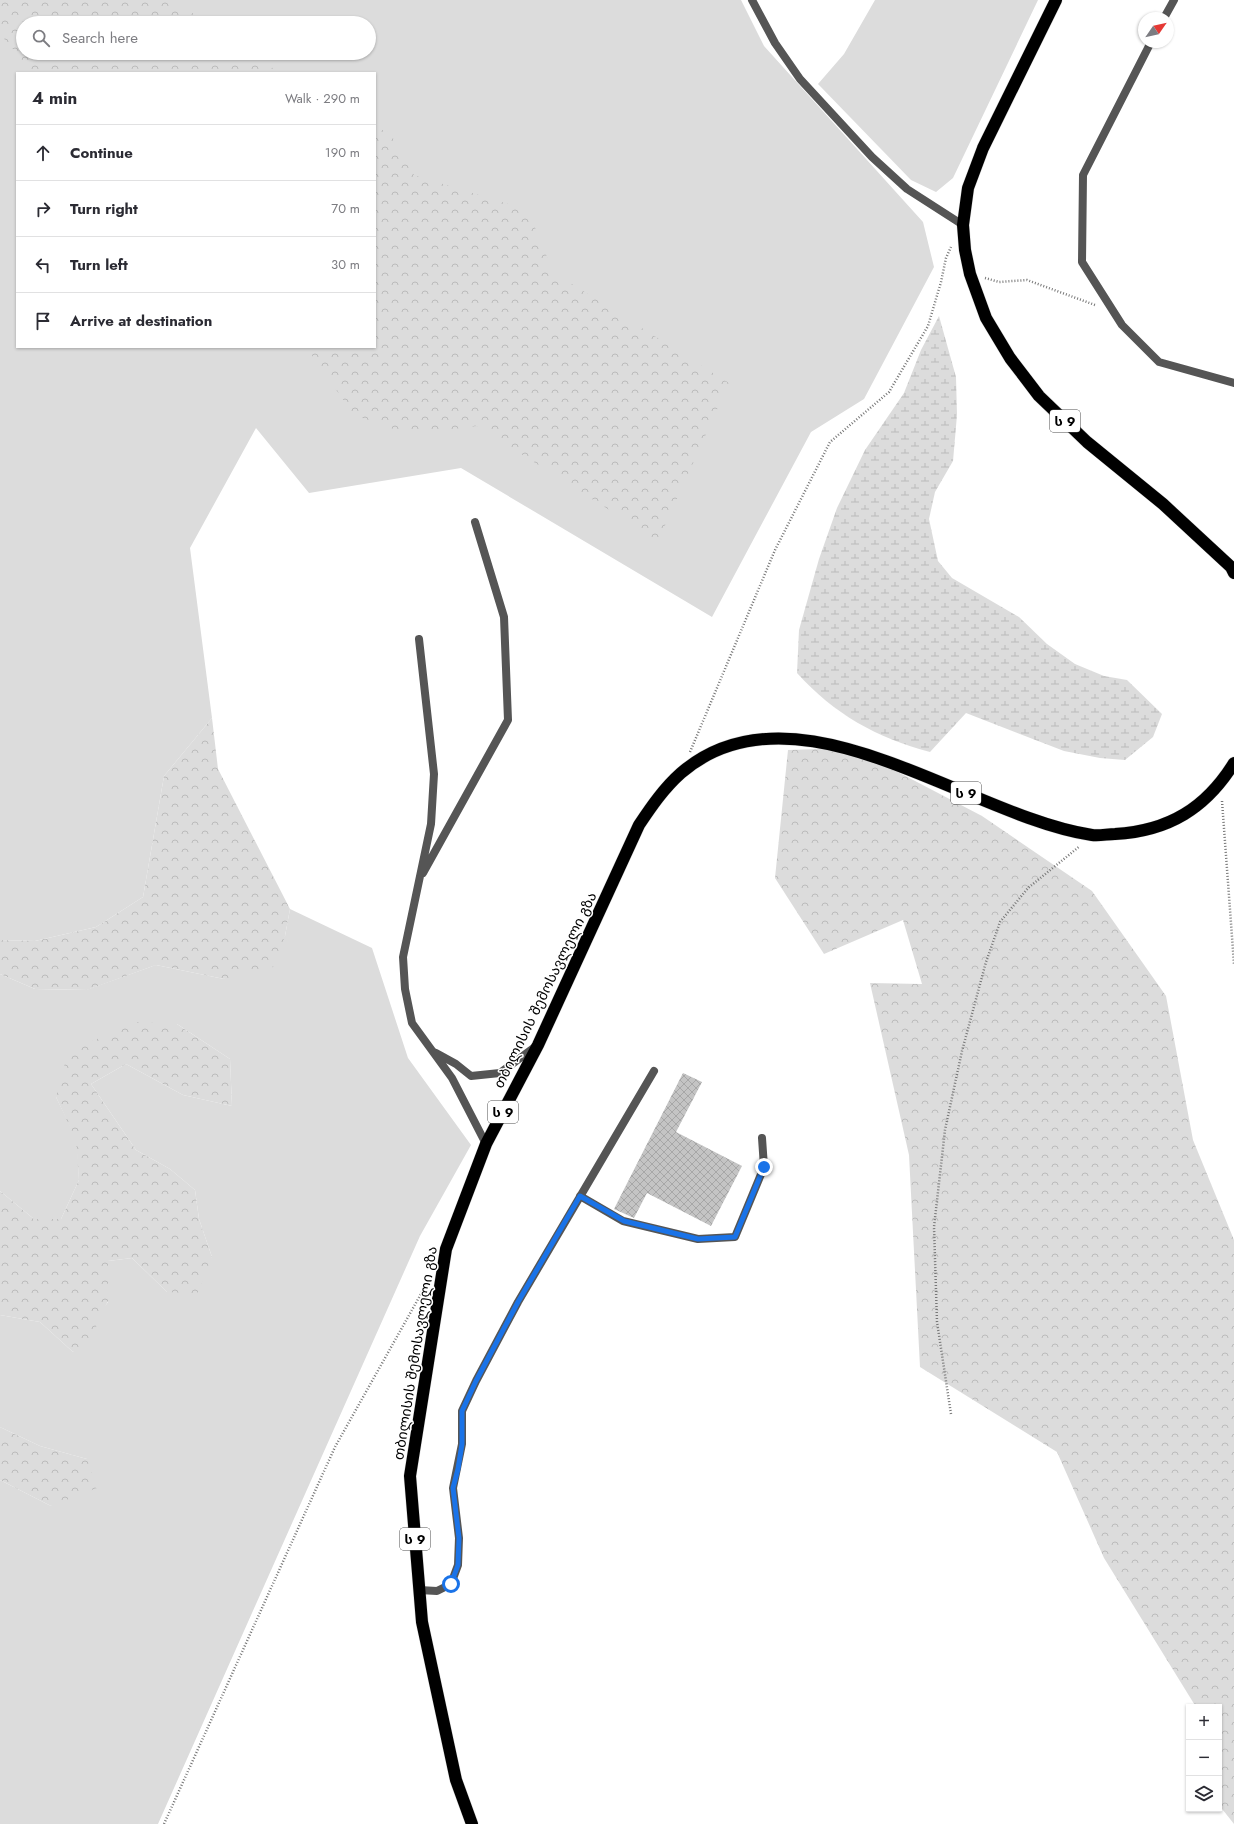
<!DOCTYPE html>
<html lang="en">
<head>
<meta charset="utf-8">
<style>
  body { margin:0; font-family:Jost,"Noto Sans Georgian",sans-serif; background:#f7f7f7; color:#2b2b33 }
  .controls { position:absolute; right:12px; bottom:12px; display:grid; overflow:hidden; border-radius:0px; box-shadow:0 1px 3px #0004 }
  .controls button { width:36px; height:36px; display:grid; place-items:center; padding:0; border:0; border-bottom:1px solid #e1e1e2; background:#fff; color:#2b2b33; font:20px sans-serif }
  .compass { position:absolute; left:1138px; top:12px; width:36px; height:36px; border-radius:50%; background:#fff; box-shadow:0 1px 3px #0004; rotate:56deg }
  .stop { position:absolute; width:12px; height:12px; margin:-9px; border:3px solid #1a73e8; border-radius:50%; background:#fff }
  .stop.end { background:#1a73e8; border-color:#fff; box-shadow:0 1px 4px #0008 }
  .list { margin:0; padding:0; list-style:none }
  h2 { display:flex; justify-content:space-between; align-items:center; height:52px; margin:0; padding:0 16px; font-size:17px }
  h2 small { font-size:13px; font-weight:400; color:#7c7c81 }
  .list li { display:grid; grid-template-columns:26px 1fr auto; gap:12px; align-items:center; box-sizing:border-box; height:56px; padding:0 16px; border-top:1px solid #e1e1e2 }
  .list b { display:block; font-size:15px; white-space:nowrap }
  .list em { font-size:13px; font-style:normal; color:#7c7c81 }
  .icon { flex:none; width:22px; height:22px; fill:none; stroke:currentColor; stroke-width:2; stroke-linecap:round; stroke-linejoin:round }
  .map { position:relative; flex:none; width:1234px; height:1824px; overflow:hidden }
  .search { position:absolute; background:#fff; box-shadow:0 1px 3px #0004; left:16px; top:16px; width:360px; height:44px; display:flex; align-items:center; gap:10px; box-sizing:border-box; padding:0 14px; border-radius:22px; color:#7c7c81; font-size:15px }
  .panel { position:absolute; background:#fff; box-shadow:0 1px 3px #0004; left:16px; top:72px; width:360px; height:276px; border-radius:0px }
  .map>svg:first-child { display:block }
</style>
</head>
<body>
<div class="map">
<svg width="1234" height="1824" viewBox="0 0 1234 1824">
  <defs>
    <pattern id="forest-crowns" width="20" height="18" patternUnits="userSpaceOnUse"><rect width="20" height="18" fill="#dcdcdc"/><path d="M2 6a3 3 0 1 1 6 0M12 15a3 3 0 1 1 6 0" fill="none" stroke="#bbb"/></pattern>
    <pattern id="wetland-marsh" width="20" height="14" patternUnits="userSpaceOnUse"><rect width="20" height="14" fill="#dcdcdc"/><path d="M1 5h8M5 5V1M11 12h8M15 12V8" fill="none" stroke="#bbb"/></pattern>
    <pattern id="building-cross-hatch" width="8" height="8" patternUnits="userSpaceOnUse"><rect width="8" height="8" fill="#c4c4c4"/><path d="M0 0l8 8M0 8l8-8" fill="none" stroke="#a7a7a7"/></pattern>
  </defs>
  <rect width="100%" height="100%" fill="#fff"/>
  <!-- green -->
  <path fill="#dcdcdc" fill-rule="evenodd" d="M0,0H741L764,46L923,222L934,267L864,399L811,432L712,617L461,468L309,493L256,428L190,548L212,718L164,776L143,897L96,927L35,941L0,940ZM23,23H369V53H23ZM17,73H375V347H17Z
    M875,0H1038L953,178L936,192L911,180L818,84L844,54Z
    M290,909L372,948L408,1058L471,1145L420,1236L158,1824H0V1480L51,1506L87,1459L40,1446L0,1427V1315L40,1322L73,1352L108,1302V1261L132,1258L167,1292L212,1257L199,1219L195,1190L170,1169L136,1150L91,1084L126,1064L183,1095L232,1106L230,1059L177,1024L56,1097L77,1140L79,1180L61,1219H34L0,1191V974L35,989L86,990L156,965L224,979L285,936Z"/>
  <!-- forest -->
  <path fill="url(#forest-crowns)" d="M0,0H168L211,23H23V53H253L279,73H33L0,34Z
    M375,127L390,133L414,175L528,210L553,272L729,383L658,541L477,426L410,435L354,415L306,347H375Z
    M212,718L218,769L290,909L285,936L273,967L224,979L156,965L87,990L35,989L0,974V940L35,941L96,927L143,897L164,776Z
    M852,748L982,816L1092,891L1166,996L1193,1140L1234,1240V1824L1219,1805V1707H1196L1104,1558L1057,1452L920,1367L909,1155L870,983L922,984L903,920L824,954L775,878L788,750Z
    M136,1022L177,1024L230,1059L232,1106L183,1095L126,1064L91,1084L136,1150L170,1169L195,1190L199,1219L212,1257L197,1294L167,1292L132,1258L108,1261V1301L89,1342L73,1352L40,1322L0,1315V1191L34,1219H61L79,1180L76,1140L56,1097L66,1059L90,1042Z
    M0,1427L40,1446L87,1459L97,1488L51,1506L0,1480Z"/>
  <!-- wetland -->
  <path fill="url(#wetland-marsh)" d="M939,316L956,377L957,415L953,461L935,492L929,519L938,561L952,578L1019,617L1047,644L1075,664L1104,676L1127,680L1162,714L1153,737L1125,760L1100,758L1064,751L966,713L930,752C877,738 834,714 797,673L799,630L819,559L837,508L865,450L904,393L921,350Z"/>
  <!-- building -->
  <path fill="url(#building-cross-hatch)" d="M683,1073L702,1082L676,1132L742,1166L711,1226L647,1193L634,1218L614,1209Z"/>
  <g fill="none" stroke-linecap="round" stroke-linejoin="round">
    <!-- highway casing -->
    <g stroke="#dbdbdb" stroke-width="13">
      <path id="highway" d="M1056,0L983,148L968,188L963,225L965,250L970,274L986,318L1010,358L1039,396L1087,442L1163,504L1231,567L1234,573
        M472,1824L456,1780L422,1622L410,1476L446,1249L486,1144L538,1045L639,825C651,807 664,788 681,773C796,674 969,817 1092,835C1099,836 1108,834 1115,834C1169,831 1206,808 1234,763"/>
    </g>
    <!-- path -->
    <path stroke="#777" stroke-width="2.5" stroke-dasharray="1 2" stroke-linecap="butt" d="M985,278L999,282L1027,280L1095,305
      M690,752L775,550L830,442L889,392L928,326L941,282L946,258L951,247
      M1222,801L1234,964
      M951,1414L937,1322L934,1227L945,1130L962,1051L986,962L1000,922L1028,888L1080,846
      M164,1824L335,1447L426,1285"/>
    <!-- lane -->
    <path stroke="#555" stroke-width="8" d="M419,639L434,774L431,824L403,957L405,989L412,1023L452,1078L486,1144
      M423,873L508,720L504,617L475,522
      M436,1053L456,1064L471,1076L500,1073L535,1047
      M580,1196L623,1221L698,1239L735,1237L764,1167L762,1138
      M419,1590L437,1591L451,1584L458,1565L459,1538L453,1488L462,1444V1411L476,1381L518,1302L654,1071"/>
    <!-- street -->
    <path stroke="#555" stroke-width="8" d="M752,0L775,43L800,79L872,157L907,189L963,225
      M1164,18L1174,0
      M1151,42L1083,175L1082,262L1122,325L1159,362L1234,383"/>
    <!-- highway -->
    <use href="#highway" stroke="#000" stroke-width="12"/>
  </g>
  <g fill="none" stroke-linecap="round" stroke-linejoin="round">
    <!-- route -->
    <path stroke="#1a73e8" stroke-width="5" d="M451,1584L458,1565L459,1538L453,1488L458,1469L462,1444V1411L476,1381L518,1302L580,1196L624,1221L698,1239L735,1237L764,1167"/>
  </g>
  <g text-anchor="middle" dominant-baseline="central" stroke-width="3" stroke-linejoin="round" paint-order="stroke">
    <!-- shield labels -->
    <g fill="#fff" stroke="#4c4c4c" stroke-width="1">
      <rect x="1050" y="410" width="30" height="22" rx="3"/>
      <rect x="951" y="782" width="30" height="22" rx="3"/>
      <rect x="488" y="1101" width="30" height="22" rx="3"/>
      <rect x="400" y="1528" width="30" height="22" rx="3"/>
    </g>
    <g font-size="13" font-weight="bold" fill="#000">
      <text x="1065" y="421">ს 9</text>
      <text x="966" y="793">ს 9</text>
      <text x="503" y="1112">ს 9</text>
      <text x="415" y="1539">ს 9</text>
    </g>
    <!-- street labels -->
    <g font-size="14" fill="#000" stroke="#fff">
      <text transform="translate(545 990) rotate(-64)">თბილისის შემოსავლელი გზა</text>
      <text transform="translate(415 1353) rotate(-81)">თბილისის შემოსავლელი გზა</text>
    </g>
  </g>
</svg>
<div class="controls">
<button>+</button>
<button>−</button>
<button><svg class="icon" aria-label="layers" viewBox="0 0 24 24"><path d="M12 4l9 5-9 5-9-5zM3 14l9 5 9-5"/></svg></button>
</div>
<svg class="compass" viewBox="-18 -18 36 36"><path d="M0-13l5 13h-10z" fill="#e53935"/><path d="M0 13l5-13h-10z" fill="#7c7c81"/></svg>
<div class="stop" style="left:451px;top:1584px"></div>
<div class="stop end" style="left:764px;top:1167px"></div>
<div class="search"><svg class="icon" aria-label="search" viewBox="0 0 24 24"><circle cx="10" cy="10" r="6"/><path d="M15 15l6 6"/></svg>Search here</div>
<section class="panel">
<h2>4 min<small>Walk · 290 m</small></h2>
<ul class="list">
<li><svg class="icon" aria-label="ahead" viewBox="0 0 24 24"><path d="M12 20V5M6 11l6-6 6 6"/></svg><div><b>Continue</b></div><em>190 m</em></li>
<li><svg class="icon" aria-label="right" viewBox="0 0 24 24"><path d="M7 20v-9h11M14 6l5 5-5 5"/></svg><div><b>Turn right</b></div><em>70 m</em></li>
<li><svg class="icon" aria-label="left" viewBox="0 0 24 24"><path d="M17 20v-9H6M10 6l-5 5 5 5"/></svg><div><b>Turn left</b></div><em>30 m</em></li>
<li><svg class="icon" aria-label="arrive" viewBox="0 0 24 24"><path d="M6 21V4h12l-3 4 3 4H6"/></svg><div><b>Arrive at destination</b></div></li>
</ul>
</section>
</div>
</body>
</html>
